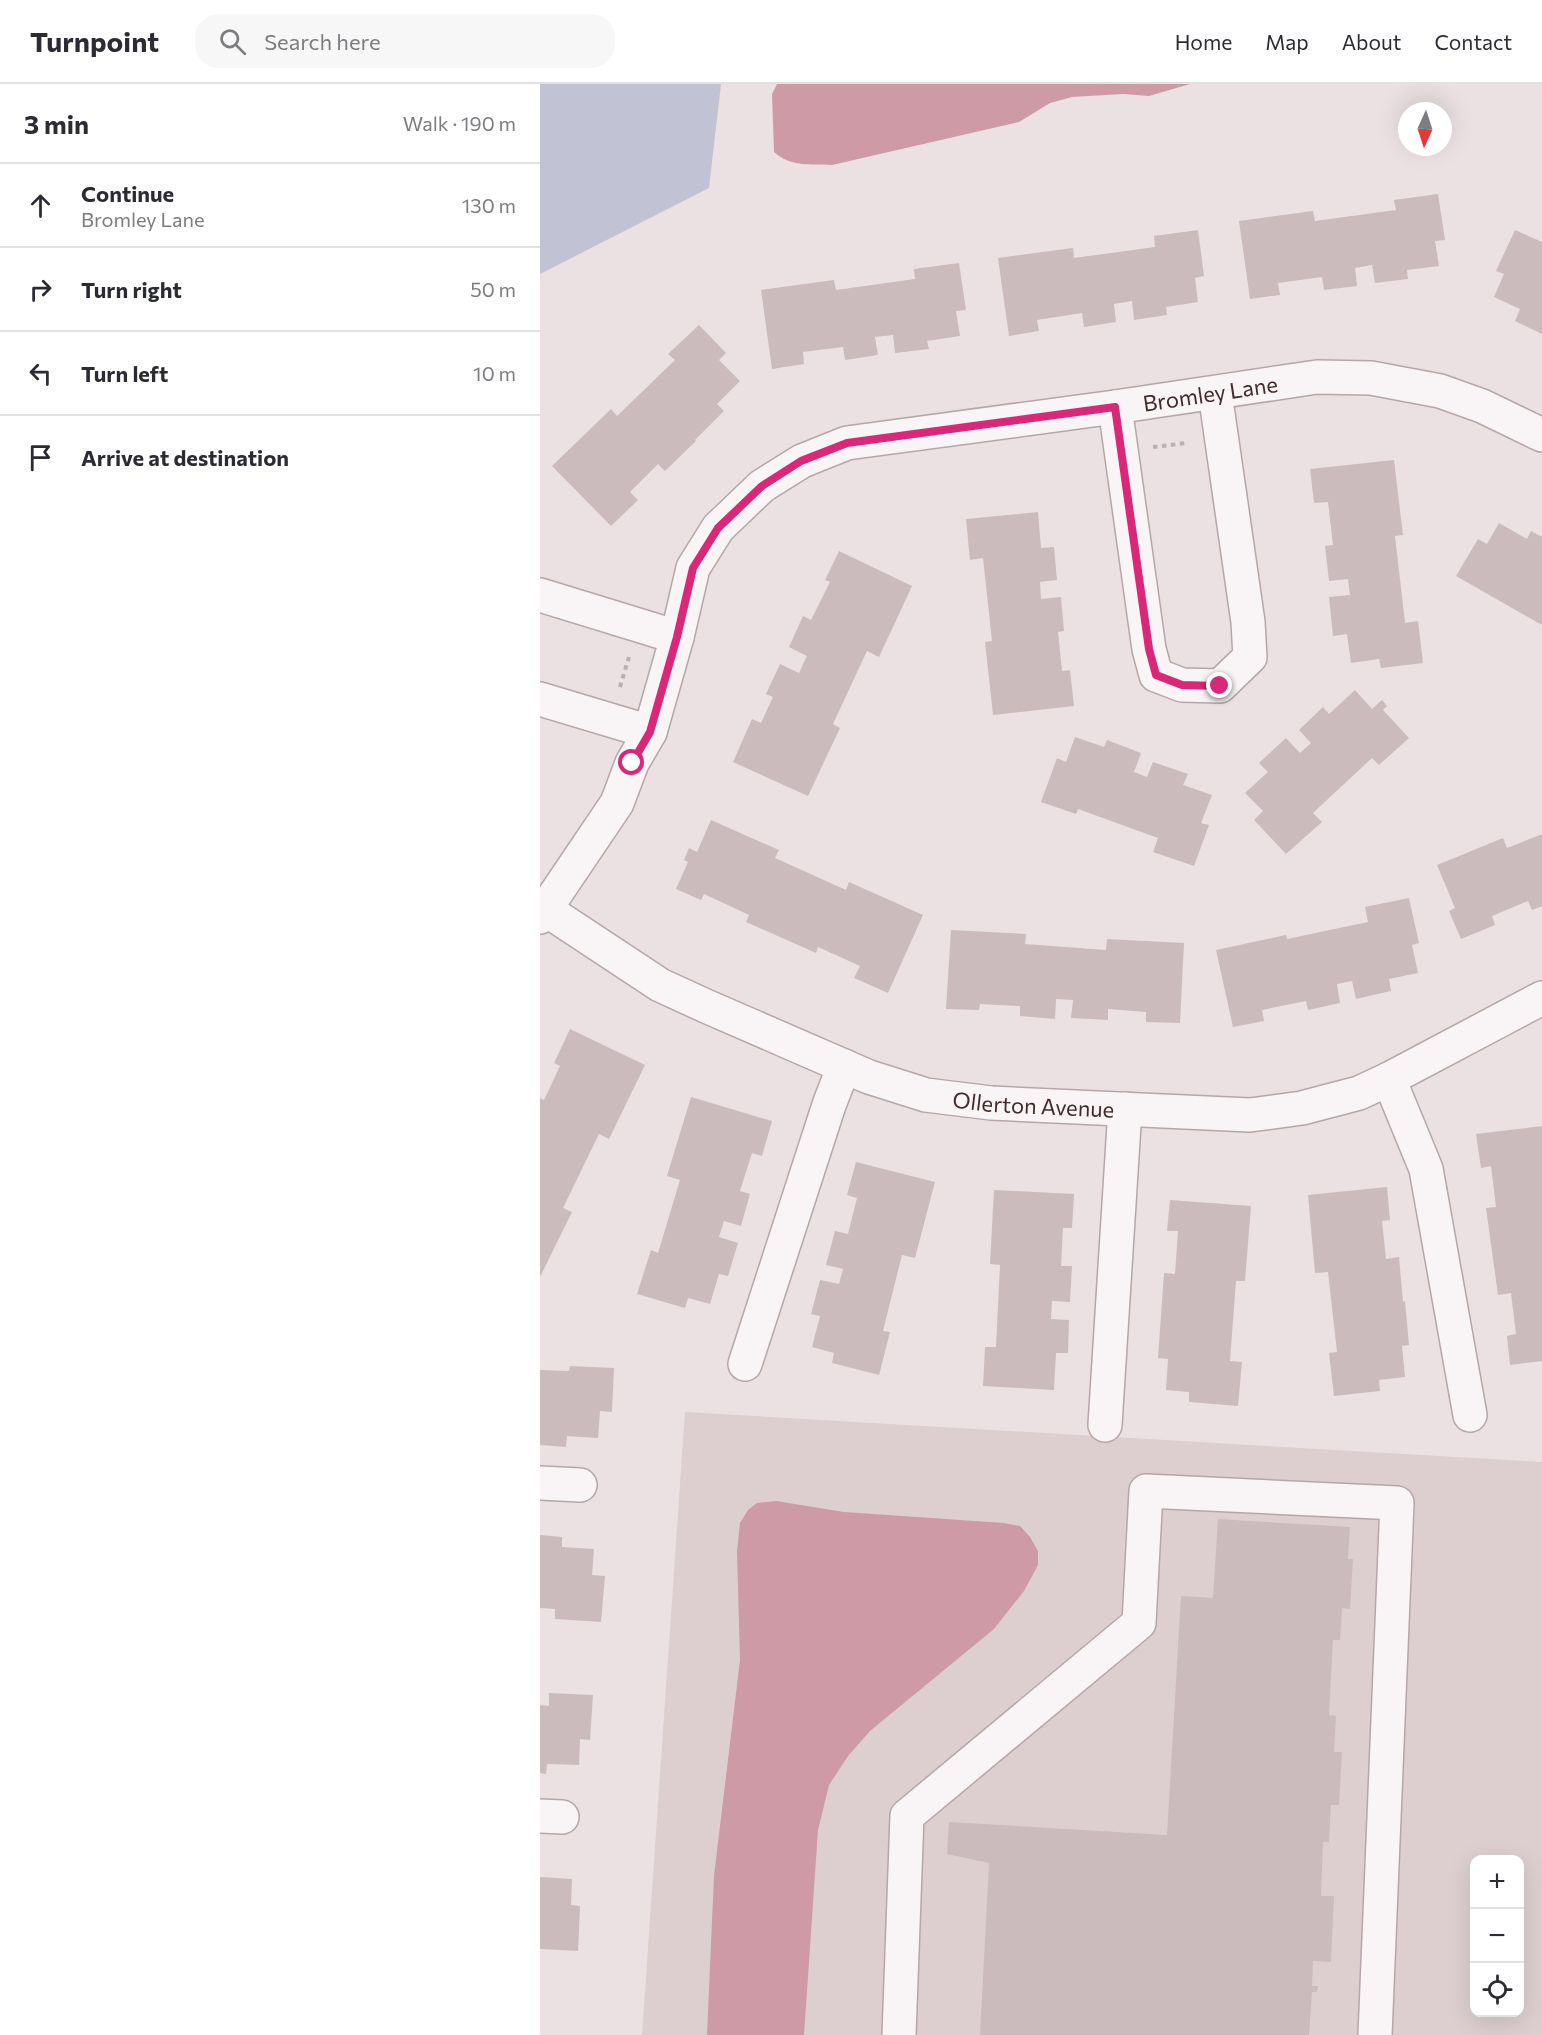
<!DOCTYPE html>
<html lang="en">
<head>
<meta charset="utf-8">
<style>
  body { margin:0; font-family:Commissioner,sans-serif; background:#f7f7f7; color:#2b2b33 }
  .controls { position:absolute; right:18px; bottom:18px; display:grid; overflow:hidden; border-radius:12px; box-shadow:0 6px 24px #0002 }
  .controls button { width:54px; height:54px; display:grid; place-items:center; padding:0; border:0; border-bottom:2px solid #e1e1e2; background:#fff; color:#2b2b33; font:30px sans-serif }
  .compass { position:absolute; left:858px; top:18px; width:54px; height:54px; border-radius:50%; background:#fff; box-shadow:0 6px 24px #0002; rotate:183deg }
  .stop { position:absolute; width:18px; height:18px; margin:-14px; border:4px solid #db2777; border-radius:50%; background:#fff }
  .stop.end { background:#db2777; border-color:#fff; box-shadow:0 2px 6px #0008 }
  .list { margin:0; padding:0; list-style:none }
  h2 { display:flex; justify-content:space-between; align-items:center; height:78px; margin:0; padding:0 24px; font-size:26px }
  h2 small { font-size:20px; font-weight:400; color:#7c7c81 }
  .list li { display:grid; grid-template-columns:39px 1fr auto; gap:18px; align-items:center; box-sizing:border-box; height:84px; padding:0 24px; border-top:2px solid #e1e1e2 }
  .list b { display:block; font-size:22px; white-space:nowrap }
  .list p { margin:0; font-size:20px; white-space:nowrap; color:#7c7c81 }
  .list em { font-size:20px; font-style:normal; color:#7c7c81 }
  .icon { flex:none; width:33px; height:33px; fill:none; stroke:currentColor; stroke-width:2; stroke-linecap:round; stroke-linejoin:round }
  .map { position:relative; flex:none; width:1002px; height:1951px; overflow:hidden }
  header { display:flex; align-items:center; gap:36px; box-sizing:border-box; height:84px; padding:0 30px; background:#fff; border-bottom:2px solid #e1e1e2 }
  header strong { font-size:28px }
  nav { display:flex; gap:33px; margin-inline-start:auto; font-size:21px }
  .search { width:420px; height:54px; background:#f7f7f7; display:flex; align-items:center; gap:15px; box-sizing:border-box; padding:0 21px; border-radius:24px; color:#7c7c81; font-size:22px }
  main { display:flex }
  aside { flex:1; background:#fff }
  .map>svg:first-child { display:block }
</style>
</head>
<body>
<header>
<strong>Turnpoint</strong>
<div class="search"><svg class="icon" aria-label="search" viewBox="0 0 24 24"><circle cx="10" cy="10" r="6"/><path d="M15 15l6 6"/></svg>Search here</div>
<nav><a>Home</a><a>Map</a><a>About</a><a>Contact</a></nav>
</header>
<main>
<aside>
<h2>3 min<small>Walk · 190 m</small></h2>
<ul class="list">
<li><svg class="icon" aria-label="ahead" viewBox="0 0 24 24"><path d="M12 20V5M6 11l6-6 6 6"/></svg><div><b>Continue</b><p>Bromley Lane</p></div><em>130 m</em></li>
<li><svg class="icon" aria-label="right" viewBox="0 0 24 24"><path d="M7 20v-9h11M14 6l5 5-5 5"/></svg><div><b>Turn right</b></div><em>50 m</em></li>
<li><svg class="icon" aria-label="left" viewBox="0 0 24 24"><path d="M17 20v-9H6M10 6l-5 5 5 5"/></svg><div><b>Turn left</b></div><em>10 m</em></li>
<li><svg class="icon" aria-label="arrive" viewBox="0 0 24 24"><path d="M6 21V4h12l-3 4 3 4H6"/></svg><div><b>Arrive at destination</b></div></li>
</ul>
</aside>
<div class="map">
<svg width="1002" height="1951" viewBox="0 0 1002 1951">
  <rect width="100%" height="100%" fill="#ebe1e2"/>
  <!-- built -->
  <path fill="#ddcfd0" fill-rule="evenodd" d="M145,1328L1002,1378V1951H102ZM934,1776H980V1928H934Z"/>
  <!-- green -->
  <path fill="#c2c2d5" d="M0,0H181L169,104L0,190Z"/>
  <!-- water -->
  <path fill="#cd9aa5" d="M237,0H650L609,12L583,10L532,13L510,19L479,38L292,81C271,80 250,83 234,68L232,10Z
    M236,1417L304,1428L464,1439L480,1442L490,1453L498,1467V1481L484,1507L454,1545L330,1647L308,1672L289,1701L278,1746L264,1951H167L174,1792L200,1576L197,1467L200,1439L208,1426L217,1419Z"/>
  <!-- building -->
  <path fill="#cbbbbd" d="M898,110L905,156L895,157L899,182L867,186L868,195L835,199L832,181L815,184L817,202L784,206L782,193L738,199L740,211L710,215L699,137L773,127L775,137L856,126L854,116Z
    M658,146L664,192L655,194L658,218L626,223L627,231L594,236L592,217L574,220L576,238L544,243L542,229L497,236L499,247L469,252L458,174L533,164L534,174L615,163L614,152Z
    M975,146L1002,158V250L975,237L980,225L954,213L964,190L956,187Z
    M419,179L426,226L416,227L420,252L387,257L389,265L355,269L353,251L335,253L338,271L305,276L303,263L263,268L264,280L232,285L221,206L294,196L296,206L375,195L374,185Z
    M159,241L186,269L179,276L200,297L177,320L184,327L155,356L156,357L125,387L118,380L90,408L98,416L71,442L12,382L71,325L77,332L135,276L128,270Z
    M854,376L863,451L855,452L865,539L878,537L883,579L841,584L839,575L811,579L807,550L793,552L789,513L810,511L808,495L789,497L785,462L793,461L788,418L774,419L770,385Z
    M498,428L501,464L514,463L517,496L500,498L501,515L521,513L524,547L518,548L522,587L530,586L534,622L453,631L445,558L452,557L443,474L430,476L426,435Z
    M959,439L987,455L991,447L1002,453V541L916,492L938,455L947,460Z
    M299,467L372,502L339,573L327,567L293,640L300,644L268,712L193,678L212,635L221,639L233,613L226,610L240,580L259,589L267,572L249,563L263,532L271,536L290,498L285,496Z
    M815,606L832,625L842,616L847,622L843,626L869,654L839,681L832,674L773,729L782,738L746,770L714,736L723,727L705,709L728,688L719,679L746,654L760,669L771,659L759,646L783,623L789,630Z
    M535,653L564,663L567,656L601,669L594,688L607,693L613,678L648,690L643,701L672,711L661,739L669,741L654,782L613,768L618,754L538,725L536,730L501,718L517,674L526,678Z
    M171,736L239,766L235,774L306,806L309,798L383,831L348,909L314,894L320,882L278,863L276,869L206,838L209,831L164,810L161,816L136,805L148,778L144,776L149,764L157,768Z
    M1002,750V822L992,826L988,817L952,832L955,841L921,855L909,827L915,824L897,781L963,754L967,764Z
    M869,814L879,859L872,861L878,889L849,895L851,907L816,915L812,897L797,900L800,919L768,926L766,917L722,926L724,937L693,943L676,866L746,851L747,855L828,838L825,823Z
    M411,846L486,850L485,860L566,866L567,855L644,859L640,939L606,938V928L568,925V936L531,934L533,916L516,915L515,935L480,932V922L440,920L439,926L406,925Z
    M30,945L105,981L69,1055L59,1050L23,1124L32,1128L0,1193V1014L4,1016L20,982L14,979Z
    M151,1013L232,1037L222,1072L212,1069L200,1107L210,1110L201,1142L184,1137L179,1153L198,1159L188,1192L179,1190L170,1220L148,1214L145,1224L97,1210L111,1166L118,1169L140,1096L127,1092Z
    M1002,1042V1277L970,1281L967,1252L976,1250L971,1209L958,1211L946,1124L956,1123L951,1082L941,1084L936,1050Z
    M316,1078L395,1098L375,1174L362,1171L343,1247L350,1248L339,1291L292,1279L294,1269L272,1263L280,1232L271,1230L280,1196L299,1200L303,1185L286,1181L295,1147L308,1150L317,1114L307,1111Z
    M847,1103L850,1136L842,1137L846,1175L859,1173L863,1218L865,1217L869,1261L862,1262L865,1293L839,1296L840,1307L794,1312L789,1269L797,1268L788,1188L775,1189L768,1111Z
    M454,1106L534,1110L532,1144H523L521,1182H532L530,1218L512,1217L511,1235L529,1236L528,1269H516L514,1306L443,1302L445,1263H456L460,1181L450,1180Z
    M630,1116L711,1122L705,1197H696L690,1277L702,1278L698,1322L649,1318V1308L626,1306L628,1275L618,1274L624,1189L635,1190L638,1147H627Z
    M30,1282L74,1284L72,1328L60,1327L58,1354L27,1352L26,1363L0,1361V1286L29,1287Z
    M678,1435L810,1443L808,1475H813L810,1525L802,1524L800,1556H793L789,1631L796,1632L794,1668H802L799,1721H791L789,1758H783L781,1812H794L791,1878L773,1877L772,1902H778L777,1908H772L769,1951H440L449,1779L407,1770L409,1738L627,1751L641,1512L673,1514Z
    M0,1451L22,1453V1463L54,1465L52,1491L65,1492L61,1538L15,1535V1525L0,1524Z
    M9,1609L53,1611L50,1656L40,1655L39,1681L7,1680L6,1690L0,1689V1621L9,1622Z
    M0,1793L32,1795L31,1821L40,1822L38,1867L0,1865Z"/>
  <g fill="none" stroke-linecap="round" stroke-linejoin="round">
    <!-- minor casing -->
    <g stroke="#b6a6a7" stroke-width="36">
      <g id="minor">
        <path d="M575,323L609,565L616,591L642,601L680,602L710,573L708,538L675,309"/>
        <path d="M0,511L137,553"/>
        <path d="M0,615L110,648"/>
        <path id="s1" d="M5,825L120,901L168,923L329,993L386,1011L451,1019L710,1031L762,1024L819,1009L849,995L1002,914"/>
        <path id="s2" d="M0,833L77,719L92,679L110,648L137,553L153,484L178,444L222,402L262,377L307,359L575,323L777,293L831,294L900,307L942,322L1002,351"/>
        <path d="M849,995L886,1085L930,1331"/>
        <path d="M205,1280L289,1021L304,982"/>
        <path d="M565,1341L585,1025"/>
        <path d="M0,1399L40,1401"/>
        <path d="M0,1732L22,1733"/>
        <path d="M359,1951L367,1732L599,1539L606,1407L857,1419L835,1951"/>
      </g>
    </g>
    <!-- path -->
    <path stroke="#bbafb0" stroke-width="4" stroke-dasharray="4.5 4.5" stroke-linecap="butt" d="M613,363L647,359
      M80,603L89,573"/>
    <!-- minor -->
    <use href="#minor" stroke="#f9f4f5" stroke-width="33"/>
  </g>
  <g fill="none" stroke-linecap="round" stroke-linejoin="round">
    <!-- route -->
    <path stroke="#db2777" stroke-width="8" d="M92,679L110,648L137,553L153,484L178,444L222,402L261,377L307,359L575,323L609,565L616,591L642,601L680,602"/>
  </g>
  <g text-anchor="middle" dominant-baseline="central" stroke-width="4.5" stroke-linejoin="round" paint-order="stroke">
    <!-- street labels -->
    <g font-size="22" fill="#44282b" stroke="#f8f1f2">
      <text stroke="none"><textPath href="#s2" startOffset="956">Bromley Lane</textPath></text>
      <text stroke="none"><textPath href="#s1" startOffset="534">Ollerton Avenue</textPath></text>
    </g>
  </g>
</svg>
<div class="controls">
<button>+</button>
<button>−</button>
<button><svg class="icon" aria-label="locate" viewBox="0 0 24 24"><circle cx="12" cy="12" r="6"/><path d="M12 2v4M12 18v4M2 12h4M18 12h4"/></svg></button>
</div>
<svg class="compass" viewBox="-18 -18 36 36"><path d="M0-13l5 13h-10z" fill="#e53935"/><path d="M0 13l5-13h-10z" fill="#7c7c81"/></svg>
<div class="stop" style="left:92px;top:679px"></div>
<div class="stop end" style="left:680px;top:602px"></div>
</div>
</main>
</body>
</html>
